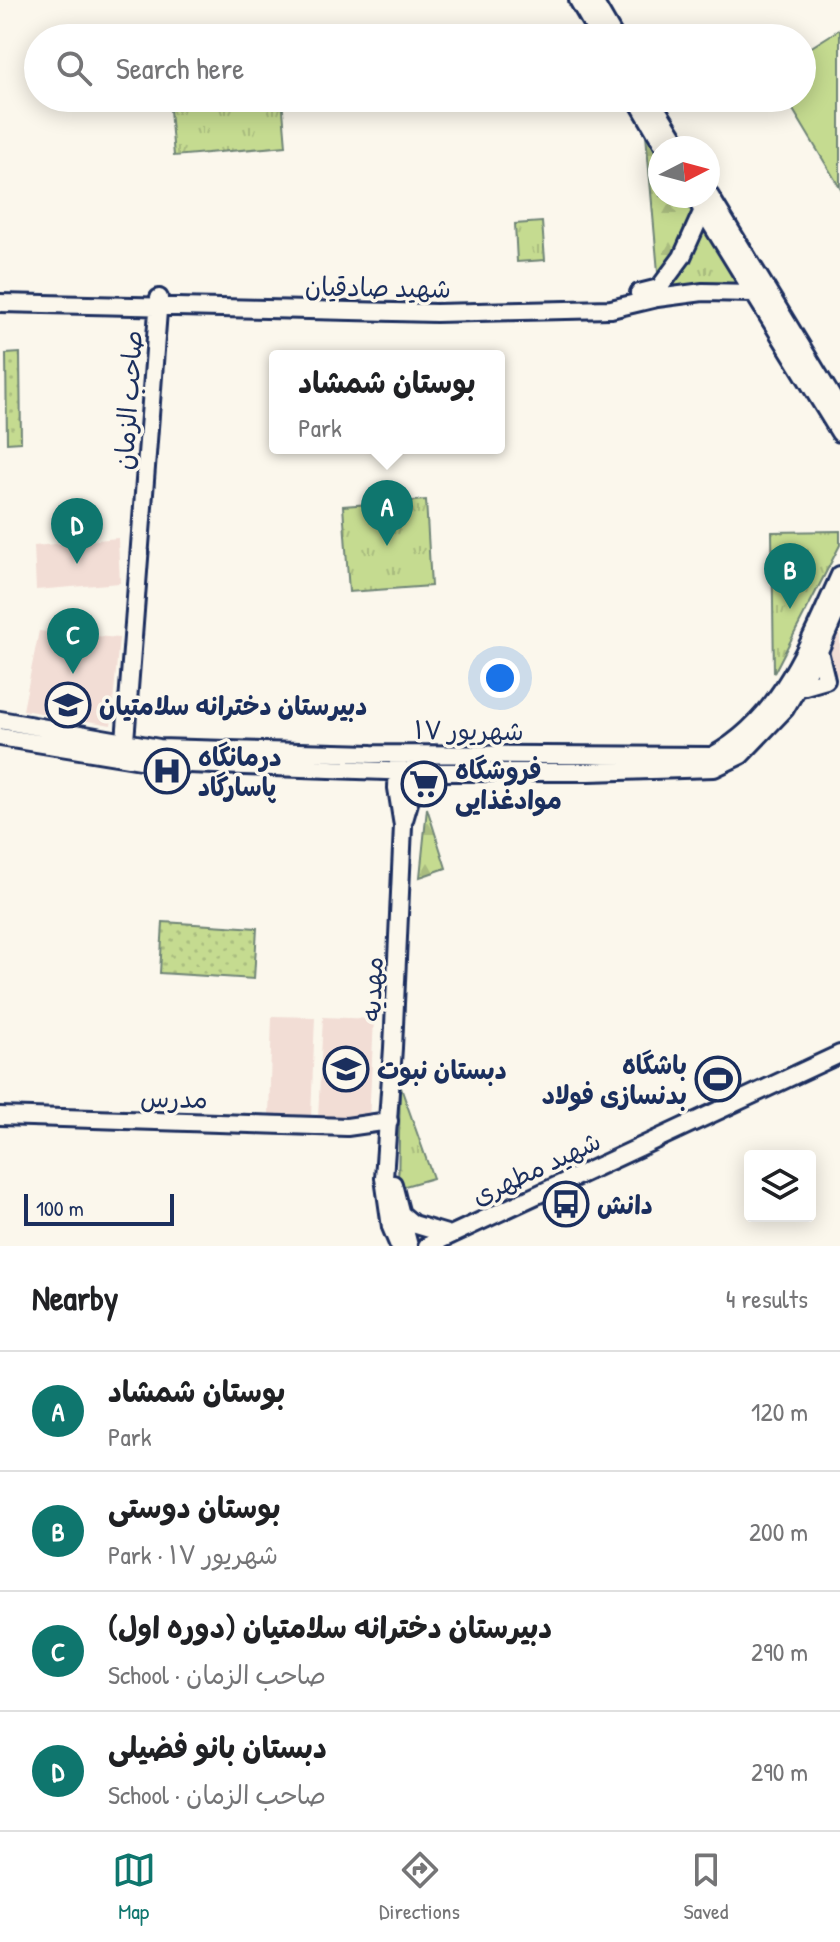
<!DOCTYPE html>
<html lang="en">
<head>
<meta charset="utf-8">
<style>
  body { margin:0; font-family:"Patrick Hand","Playpen Sans Arabic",sans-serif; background:#f6f6f6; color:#202124 }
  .controls { position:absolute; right:24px; bottom:24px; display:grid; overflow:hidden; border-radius:8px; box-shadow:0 4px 20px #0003 }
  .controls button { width:72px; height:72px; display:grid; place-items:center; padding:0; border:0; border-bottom:2px solid #e0e0e0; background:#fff; color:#202124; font:40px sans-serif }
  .compass { position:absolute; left:648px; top:136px; width:72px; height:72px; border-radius:50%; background:#fff; box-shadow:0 4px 20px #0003; rotate:84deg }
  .scale { position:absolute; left:24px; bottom:20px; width:150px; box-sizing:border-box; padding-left:8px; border:4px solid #1b2f5e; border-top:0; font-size:22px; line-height:28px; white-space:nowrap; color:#1b2f5e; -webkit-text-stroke:6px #fbf7ec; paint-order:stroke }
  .you { position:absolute; left:500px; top:678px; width:28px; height:28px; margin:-20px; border:6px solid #fff; border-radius:50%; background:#1a73e8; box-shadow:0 0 0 12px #1a73e833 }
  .badge { display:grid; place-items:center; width:52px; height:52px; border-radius:50%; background:#0f766e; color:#fff; font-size:26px; font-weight:700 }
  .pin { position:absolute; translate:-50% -66px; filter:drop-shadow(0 2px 4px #0008) }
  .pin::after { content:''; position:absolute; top:42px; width:28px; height:24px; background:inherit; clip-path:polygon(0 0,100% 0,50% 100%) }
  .popup { position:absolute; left:269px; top:350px; width:236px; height:104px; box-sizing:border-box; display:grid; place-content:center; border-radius:8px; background:#fff; filter:drop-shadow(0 2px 6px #0005); font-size:26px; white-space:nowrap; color:#757577 }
  .popup b { font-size:30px; color:#202124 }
  .popup::after { content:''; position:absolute; left:50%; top:100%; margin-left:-16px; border:16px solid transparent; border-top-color:#fff }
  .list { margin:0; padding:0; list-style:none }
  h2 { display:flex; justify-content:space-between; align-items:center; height:104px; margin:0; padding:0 32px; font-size:34px }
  h2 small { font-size:26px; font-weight:400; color:#757577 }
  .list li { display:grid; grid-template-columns:52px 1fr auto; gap:24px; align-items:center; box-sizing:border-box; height:120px; padding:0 32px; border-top:2px solid #e0e0e0 }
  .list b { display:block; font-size:30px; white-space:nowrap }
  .list p { margin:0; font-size:26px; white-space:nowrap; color:#757577 }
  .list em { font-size:26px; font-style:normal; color:#757577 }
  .icon { flex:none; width:44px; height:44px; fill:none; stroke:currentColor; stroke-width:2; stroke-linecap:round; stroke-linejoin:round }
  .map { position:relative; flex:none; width:840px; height:1246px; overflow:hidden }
  .search { position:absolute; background:#fff; box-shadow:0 4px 20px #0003; left:24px; right:24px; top:24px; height:88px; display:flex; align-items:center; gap:20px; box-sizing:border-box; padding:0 28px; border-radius:44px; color:#757577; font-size:30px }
  .sheet { height:584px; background:#fff }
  nav { display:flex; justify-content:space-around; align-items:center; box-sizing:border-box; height:112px; border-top:2px solid #e0e0e0; background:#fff; font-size:22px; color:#757577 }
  nav a { display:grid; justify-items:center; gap:4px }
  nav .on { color:#0f766e }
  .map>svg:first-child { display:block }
</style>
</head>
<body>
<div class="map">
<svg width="840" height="1246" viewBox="0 0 840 1246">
  <defs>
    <pattern id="grass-dots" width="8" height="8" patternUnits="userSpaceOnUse" patternTransform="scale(2)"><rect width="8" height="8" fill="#c5db90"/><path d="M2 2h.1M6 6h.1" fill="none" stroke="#a9bc7f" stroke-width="1.8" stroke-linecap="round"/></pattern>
    <pattern id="forest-firs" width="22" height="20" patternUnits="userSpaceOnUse" patternTransform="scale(2)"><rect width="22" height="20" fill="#c5db90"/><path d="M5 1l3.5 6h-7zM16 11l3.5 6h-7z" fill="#a9bc7f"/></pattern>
    <pattern id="park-tufts" width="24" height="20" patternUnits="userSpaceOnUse" patternTransform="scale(2)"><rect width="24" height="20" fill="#c5db90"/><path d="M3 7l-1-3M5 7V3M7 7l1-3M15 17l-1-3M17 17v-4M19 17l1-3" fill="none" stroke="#a9bc7f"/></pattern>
  </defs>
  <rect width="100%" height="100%" fill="#fbf7ec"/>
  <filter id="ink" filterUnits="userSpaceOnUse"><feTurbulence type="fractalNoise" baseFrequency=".0125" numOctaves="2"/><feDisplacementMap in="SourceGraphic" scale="16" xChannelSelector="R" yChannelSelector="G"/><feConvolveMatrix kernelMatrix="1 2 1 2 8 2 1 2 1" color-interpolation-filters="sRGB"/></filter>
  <g filter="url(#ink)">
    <!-- built -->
    <path fill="#f2ddd5" d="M118,538L120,583L36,590L34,546Z
      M840,618V677L830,671L825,651Z
      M39,631L119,638L111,725L23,710Z
      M272,1016L315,1017L311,1117L269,1116Z
      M323,1017L374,1019L369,1120L318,1118Z"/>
    <!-- grass -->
    <path fill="url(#grass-dots)" stroke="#708577" stroke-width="2" d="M20,353L21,442L7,443L6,354Z
      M163,922L257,928L254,979L160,973Z"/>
    <!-- forest -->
    <path fill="url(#forest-firs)" stroke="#708577" stroke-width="2" d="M650,131L660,149V196H687L695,210L678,251L658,272L646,135Z
      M427,808L446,868L420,877Z"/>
    <!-- park -->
    <path fill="url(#park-tufts)" stroke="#708577" stroke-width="2" d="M169,98H282L286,146L174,156Z
      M542,222L545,260L517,262L515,224Z
      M704,222L743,285L665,290Z
      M426,500L431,586L349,592L343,506Z
      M840,531V545L774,673L772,532Z
      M400,1085L433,1178L398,1188Z"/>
    <!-- garden -->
    <path fill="#c5db90" stroke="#708577" stroke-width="2" d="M840,29V188L786,98H802V53Z"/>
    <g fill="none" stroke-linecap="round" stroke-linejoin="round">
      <!-- secondary casing -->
      <g stroke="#1b2f5e" stroke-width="22">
        <path id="secondary" d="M578,0L600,38
          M593,0L615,38
          M636,98L665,148
          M650,98L681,148
          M708,193L840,410
          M694,196L840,433
          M639,293L659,288L682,257L703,210
          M0,303L436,313L611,309L657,298L703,292L754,293
          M798,688L826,680L819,651
          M0,720L159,748L372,754L712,756C781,719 809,643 840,575
          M0,737L159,763L414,772H589L714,768L741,755L785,709L819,651L840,603
          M124,754L159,298
          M398,763L397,788L403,826L393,1048L384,1178L391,1227L399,1246
          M404,820L413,789L414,765
          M0,1116L347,1127L389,1121
          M393,1184L409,1246
          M401,1214L413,1224L450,1235
          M427,1246L840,1054"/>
      </g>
      <!-- secondary -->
      <use href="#secondary" stroke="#fbf7ec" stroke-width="16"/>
    </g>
  </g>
  <!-- icons -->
  <defs>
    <g id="school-ring" transform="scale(2.3)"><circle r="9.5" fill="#fbf7ec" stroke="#1b2f5e" stroke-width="1.5"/><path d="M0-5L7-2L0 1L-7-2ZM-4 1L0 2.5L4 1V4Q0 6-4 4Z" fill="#1b2f5e"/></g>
    <g id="hospital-ring" transform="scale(2.3)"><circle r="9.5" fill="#fbf7ec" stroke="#1b2f5e" stroke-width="1.5"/><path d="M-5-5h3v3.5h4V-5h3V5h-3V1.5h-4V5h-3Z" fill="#1b2f5e"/></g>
    <g id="supermarket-ring" transform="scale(2.3)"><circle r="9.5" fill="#fbf7ec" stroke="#1b2f5e" stroke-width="1.5"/><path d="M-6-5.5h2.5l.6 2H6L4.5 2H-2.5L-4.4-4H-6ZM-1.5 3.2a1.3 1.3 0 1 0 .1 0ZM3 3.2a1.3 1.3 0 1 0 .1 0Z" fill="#1b2f5e"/></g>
    <g id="stadium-ring" transform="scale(2.3)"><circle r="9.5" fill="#fbf7ec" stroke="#1b2f5e" stroke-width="1.5"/><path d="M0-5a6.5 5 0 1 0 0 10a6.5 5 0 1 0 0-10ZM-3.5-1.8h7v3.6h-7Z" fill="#1b2f5e"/></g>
    <g id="bus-ring" transform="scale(2.3)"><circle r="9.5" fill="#fbf7ec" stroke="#1b2f5e" stroke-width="1.5"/><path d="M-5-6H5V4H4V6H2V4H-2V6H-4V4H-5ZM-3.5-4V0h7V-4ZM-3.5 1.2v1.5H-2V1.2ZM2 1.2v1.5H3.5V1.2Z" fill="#1b2f5e"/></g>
  </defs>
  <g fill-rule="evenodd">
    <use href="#school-ring" x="68" y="705"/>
    <use href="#hospital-ring" x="167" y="771"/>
    <use href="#supermarket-ring" x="424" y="784"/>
    <use href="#school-ring" x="346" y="1069"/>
    <use href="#stadium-ring" x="718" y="1079"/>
    <use href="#bus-ring" x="566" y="1204"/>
  </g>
  <g text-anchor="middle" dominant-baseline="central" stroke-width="7" stroke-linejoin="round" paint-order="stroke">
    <!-- street labels -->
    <g font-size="26" fill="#1b2f5e" stroke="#fbf7ec">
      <text transform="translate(378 287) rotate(1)">شهید صادقیان</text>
      <text transform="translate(128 400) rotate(-86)">صاحب الزمان</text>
      <text transform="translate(469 730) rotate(1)">۱۷ شهریور</text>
      <text transform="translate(372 989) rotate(-88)">مهدیه</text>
      <text transform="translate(174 1098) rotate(1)">مدرس</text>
      <text transform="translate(536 1168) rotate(-25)">شهید مطهری</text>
    </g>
    <!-- poi labels -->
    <g font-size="26" font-weight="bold" fill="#1b2f5e" stroke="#fbf7ec" text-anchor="start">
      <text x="99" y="705">دبیرستان دخترانه سلامتیان</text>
      <text x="198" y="756">درمانگاه<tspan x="198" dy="30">پاسارگاد</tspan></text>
      <text x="455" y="769">فروشگاه<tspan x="455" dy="30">موادغذایی</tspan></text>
      <text x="687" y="1064" text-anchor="end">باشگاه<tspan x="687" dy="30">بدنسازی فولاد</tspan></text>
      <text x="377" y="1069">دبستان نبوت</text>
      <text x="597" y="1204">دانش</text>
    </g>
  </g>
</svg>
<div class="controls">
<button><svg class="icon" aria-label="layers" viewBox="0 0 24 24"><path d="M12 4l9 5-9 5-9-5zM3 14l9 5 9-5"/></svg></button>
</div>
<svg class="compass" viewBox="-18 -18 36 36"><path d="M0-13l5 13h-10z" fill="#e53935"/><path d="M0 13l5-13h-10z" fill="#757577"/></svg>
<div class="scale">100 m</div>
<div class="you"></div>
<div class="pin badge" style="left:387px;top:546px">A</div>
<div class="popup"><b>بوستان شمشاد</b>Park</div>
<div class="pin badge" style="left:790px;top:609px">B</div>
<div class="pin badge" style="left:73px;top:674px">C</div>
<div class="pin badge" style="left:77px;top:564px">D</div>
<div class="search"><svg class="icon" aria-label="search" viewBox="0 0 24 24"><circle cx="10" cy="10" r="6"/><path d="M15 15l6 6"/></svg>Search here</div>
</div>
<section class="sheet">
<h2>Nearby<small>4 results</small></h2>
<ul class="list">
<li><span class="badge">A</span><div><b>بوستان شمشاد</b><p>Park</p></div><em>120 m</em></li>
<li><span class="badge">B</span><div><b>بوستان دوستی</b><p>Park · ۱۷ شهریور</p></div><em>200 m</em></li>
<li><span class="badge">C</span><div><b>دبیرستان دخترانه سلامتیان (دوره اول)</b><p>School · صاحب الزمان</p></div><em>290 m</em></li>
<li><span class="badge">D</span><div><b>دبستان بانو فضیلی</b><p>School · صاحب الزمان</p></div><em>290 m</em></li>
</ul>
</section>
<nav>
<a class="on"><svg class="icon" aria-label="map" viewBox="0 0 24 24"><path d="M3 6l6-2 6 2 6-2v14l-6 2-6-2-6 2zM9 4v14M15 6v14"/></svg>Map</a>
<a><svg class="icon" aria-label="directions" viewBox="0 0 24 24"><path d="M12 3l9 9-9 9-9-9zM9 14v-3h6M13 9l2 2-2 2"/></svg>Directions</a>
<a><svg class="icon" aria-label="saved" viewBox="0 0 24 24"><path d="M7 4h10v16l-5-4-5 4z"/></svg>Saved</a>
</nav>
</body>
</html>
